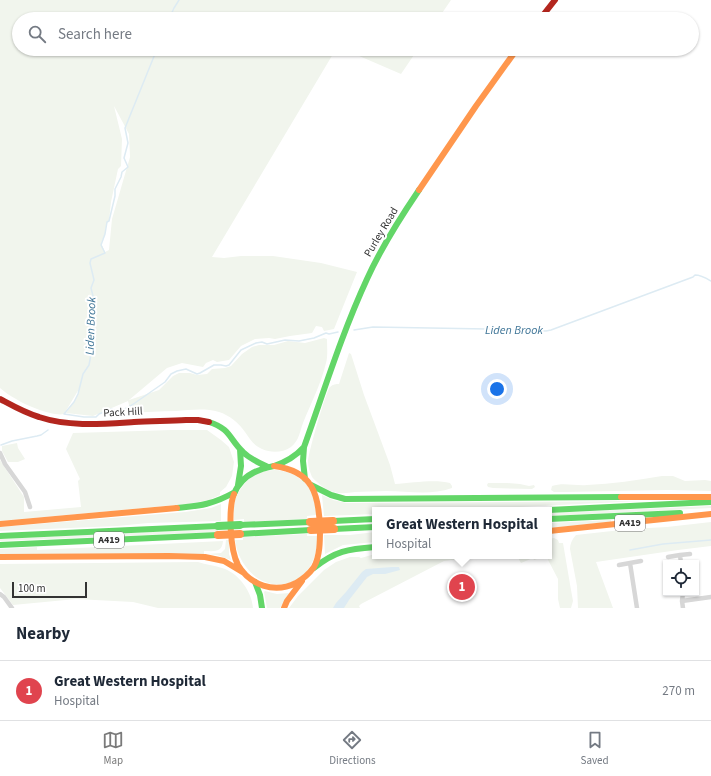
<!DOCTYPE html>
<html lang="en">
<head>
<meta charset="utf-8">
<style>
  body { margin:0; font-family:"Source Sans 3",sans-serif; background:#f6f6f7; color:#1f2937 }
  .controls { position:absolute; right:12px; bottom:12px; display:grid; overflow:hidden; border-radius:0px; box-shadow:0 1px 3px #0004 }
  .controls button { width:36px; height:36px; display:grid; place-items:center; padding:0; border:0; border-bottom:1px solid #e0e1e3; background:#fff; color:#1f2937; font:20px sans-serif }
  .scale { position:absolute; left:12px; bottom:10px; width:75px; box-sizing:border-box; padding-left:4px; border:2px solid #333; border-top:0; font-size:11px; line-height:14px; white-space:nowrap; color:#333; -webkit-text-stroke:3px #fff; paint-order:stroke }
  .you { position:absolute; left:497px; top:389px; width:14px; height:14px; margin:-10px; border:3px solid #fff; border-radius:50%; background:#1a73e8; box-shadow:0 0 0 6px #1a73e833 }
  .badge { display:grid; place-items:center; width:26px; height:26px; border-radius:50%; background:#7a7a7a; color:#fff; font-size:13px; font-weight:700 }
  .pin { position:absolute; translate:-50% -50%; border:2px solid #fff; box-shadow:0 1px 4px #0006 }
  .popup { position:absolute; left:372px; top:507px; width:180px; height:52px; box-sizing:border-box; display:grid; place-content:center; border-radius:0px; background:#fff; filter:drop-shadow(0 1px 3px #0005); font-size:13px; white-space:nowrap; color:#747a83 }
  .popup b { font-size:15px; color:#1f2937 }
  .popup::after { content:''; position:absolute; left:50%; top:100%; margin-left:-8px; border:8px solid transparent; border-top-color:#fff }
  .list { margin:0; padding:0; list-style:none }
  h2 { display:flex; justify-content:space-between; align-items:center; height:52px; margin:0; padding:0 16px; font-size:17px }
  h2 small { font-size:13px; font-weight:400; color:#747a83 }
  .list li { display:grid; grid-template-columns:26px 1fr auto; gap:12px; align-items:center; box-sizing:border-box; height:60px; padding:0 16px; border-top:1px solid #e0e1e3 }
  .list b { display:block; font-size:15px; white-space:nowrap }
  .list p { margin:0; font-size:13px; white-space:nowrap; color:#747a83 }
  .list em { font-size:13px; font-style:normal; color:#747a83 }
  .icon { flex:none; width:22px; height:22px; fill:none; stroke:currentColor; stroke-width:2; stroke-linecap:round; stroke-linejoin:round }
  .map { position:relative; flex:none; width:711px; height:608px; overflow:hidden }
  .search { position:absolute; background:#fff; box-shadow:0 1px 3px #0004; left:12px; right:12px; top:12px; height:44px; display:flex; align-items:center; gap:10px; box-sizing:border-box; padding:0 14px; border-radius:22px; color:#747a83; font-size:15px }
  .sheet { height:112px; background:#fff }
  nav { display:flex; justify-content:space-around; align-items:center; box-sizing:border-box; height:56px; border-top:1px solid #e0e1e3; background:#fff; font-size:11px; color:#747a83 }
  nav a { display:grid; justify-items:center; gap:2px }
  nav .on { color:#7a7a7a }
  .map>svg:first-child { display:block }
</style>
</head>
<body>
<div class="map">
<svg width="711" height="608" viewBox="0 0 711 608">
  <rect width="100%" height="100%" fill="#fff"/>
  <!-- green -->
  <path fill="#f1f5ed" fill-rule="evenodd" d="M0,0H451L438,19H19V49H336L212,257L224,258L241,256H273L321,263L357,272L334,329L324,331L322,327L316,326L312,333L290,336L275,339L269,338L255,339L241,346L229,360L217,362L213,360L206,363L203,367L182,363L167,368L129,400L159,390L173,376L179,373H190L197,375L207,374L212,369L225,368L231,366L242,354L252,347L259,345H274L288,341L305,343L324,338L327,339C327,347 328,356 326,363C321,384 311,403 303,423C300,431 299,441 291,447C282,453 271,453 262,449C253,445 250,439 245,432C239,423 229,415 219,412C205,408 191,410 176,411C161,411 146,412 131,413L128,401L93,416L66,413C71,406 78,398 79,389L64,414C54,417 25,405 16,399C10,396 5,392 0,388ZM114,106L129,134L130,157L112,219L109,250L105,252L101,243L105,234L107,223L109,221L111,202L118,169L121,166L122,139Z
    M343,49H418L401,74Z
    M349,353L351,354L364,395L390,465L395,484C412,483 435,479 450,483L452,486V488C430,496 408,491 386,491C376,491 365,492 355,492C348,493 341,494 334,492C326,490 317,483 312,477C310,472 308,467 308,462C308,454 326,391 330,387C333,384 336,384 339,384Z
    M172,430H207L221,440L229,447L234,462L232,476L226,487L220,492V495L209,500L187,504L0,521V460L24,497V512L81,507L78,481L80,479L66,449L73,433Z
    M17,443L18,448L25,459L18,462H8L2,451V446Z
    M275,470C294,471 312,483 315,503C316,507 316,511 316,515L307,516V519L244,522V519L234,520C234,516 234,511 234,507C235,493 246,479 259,473C264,471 270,470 275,470Z
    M662,476H673L685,481L705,480L711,481V491L668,490L564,492H554L551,490L552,486C563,482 575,486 587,485C612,484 637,480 662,476Z
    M488,483H507L520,484L529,486L534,485L535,487L532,489L493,488L488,487L487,485Z
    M322,495L333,500L346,503L641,501L457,510H375V514L324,516Z
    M221,504V521L148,523L117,526L0,531V527L185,512L211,508Z
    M711,506V508L549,516V513Z
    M611,520V522L549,528V523Z
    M711,522V546L678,550L596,562L613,608H578L577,586L570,549C570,544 572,539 576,535L630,529L667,527Z
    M218,529V532L0,541V539Z
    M375,532V542L343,545L325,554L324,535H350Z
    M307,534V536H317C320,588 261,604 239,555C237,551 236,545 235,540H243V537Z
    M554,538L558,540L559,543H563L571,590L573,601L571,608H560L558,599V579L546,556L534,560L533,558L521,563L517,556H549V539Z
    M226,540H229V554L231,560L217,555L207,554L221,553L225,549Z
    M223,541C222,553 214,551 204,551V554L0,555V549L37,547V550Z
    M375,554V556H480L444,561L361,604L359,606L360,608H289L298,596L324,570L336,562L350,557H359L361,558Z
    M198,562C206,565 214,565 222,568C239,573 252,592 253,608H158L133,602L76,599L13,605L0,588V564Z
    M265,591L277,594L289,593L280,608H267L264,592Z"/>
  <!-- water -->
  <path fill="#ddebf3" d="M392,567H399L400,570L385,574H373L367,577L349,600L344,608H333L336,603L346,592L362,572L366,569Z"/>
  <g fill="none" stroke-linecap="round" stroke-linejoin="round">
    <!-- stream -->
    <path stroke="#ddebf3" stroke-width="1.5" d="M169,19L174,8L179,0
      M354,330L373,327L487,329L546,331L551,330L693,277L695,275C701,275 706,278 711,281
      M64,414L74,402L78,394L83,374L89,365L92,349L94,300L91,288L94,280L90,263L91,259L105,253L101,245L105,234L107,222L109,221L115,196V189L121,177L122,172L128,167L124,158L128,143L125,128L157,49
      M64,414L84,417H96L99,414L111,409L117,411L123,410L132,405L165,382L171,374L177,371L186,369L197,374L200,373L214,365H221L226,366L229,365L241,350L256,343L262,342L267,344L285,340L299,341L314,338L326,333L329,334L338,332
      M1,445L12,441L37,436L41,435L48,430
      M630,550L663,544L711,540"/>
    <!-- street -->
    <path stroke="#d7d7d7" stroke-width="4.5" d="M0,453L5,464L25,492L30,507
      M680,555L690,554
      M668,557L680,555L681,563
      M619,565L630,563
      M683,593L682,601L683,608
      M0,594L4,597L12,608
      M682,601L711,597
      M637,608L630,563L641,561"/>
    <!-- fast -->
    <path stroke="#63d668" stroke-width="6" d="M209,422C231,429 229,439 243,452C250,459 259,463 268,467
      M274,466C286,462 295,457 304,447
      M305,479L303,461L304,447C324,391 342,333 367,279C381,248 400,218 419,190
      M238,485L241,466L240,449
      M311,485L331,495L345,499L621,497
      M234,494C241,476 257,469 274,466
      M177,508C200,506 214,504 235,492
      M549,510L711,502
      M549,519L680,513
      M333,521L375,519
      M240,525L310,522
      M334,529L375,527
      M240,534L311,530
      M0,536L218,526
      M0,545L218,535
      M314,568C335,551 348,549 375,547
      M255,582L260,595L262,608"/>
    <!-- slow -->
    <path stroke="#ff974d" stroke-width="6" d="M419,190L476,106L517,49
      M234,494C228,509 230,550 238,565C250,585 274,594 296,583C303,579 309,574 314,567C320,556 320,541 320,529C319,494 313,471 274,466
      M621,497H711
      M0,524L177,508
      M549,531L711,514
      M0,557L169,556L205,557L224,561L244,573
      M284,608L287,601L302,581"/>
    <!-- jam -->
    <path stroke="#b3261e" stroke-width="6" d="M540,19L555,0
      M0,399C13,406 25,413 39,417C69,427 102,424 134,422C151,421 169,421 186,420H198L209,422"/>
    <!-- fast-bridge -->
    <path stroke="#63d668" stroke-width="8" d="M218,526L240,525"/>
    <!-- slow-bridge -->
    <path stroke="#ff974d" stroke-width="8" d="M310,522L333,521
      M311,530L334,529
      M218,535L240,534"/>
  </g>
  <g text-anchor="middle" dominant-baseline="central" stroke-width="4" stroke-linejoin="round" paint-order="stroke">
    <!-- shield labels -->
    <g fill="#fff" stroke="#707070" stroke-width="1">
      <rect x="615" y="515" width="30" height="16" rx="3"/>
      <rect x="94" y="532" width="30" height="16" rx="3"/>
    </g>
    <g font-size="10" font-weight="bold" fill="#333">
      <text x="630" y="523">A419</text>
      <text x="109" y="540">A419</text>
    </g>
    <!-- street labels -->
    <g font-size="11" fill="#333" stroke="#fff">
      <text transform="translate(381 232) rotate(-59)">Purley Road</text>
      <text transform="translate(123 412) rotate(-3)">Pack Hill</text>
    </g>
    <!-- water labels -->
    <g font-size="12" font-style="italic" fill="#3f7597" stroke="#fff">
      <text transform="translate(91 326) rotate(-88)">Liden Brook</text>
      <text x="514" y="330">Liden Brook</text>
    </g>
  </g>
</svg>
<div class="controls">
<button><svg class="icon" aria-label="locate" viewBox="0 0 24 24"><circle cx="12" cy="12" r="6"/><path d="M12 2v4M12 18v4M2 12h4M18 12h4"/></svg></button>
</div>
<div class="scale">100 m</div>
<div class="you"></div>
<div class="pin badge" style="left:462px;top:587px;background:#e0444e">1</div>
<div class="popup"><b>Great Western Hospital</b>Hospital</div>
<div class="search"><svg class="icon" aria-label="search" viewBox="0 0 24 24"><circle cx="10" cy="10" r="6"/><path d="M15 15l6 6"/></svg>Search here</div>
</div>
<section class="sheet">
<h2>Nearby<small></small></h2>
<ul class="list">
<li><span class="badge" style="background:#e0444e">1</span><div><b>Great Western Hospital</b><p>Hospital</p></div><em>270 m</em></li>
</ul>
</section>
<nav>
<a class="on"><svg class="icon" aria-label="map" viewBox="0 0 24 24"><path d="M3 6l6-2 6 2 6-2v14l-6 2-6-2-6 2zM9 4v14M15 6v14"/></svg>Map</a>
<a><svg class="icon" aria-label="directions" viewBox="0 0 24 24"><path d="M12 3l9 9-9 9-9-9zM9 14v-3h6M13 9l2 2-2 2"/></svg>Directions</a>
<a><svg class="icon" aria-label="saved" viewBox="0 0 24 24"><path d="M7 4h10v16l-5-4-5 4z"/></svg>Saved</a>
</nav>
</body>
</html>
